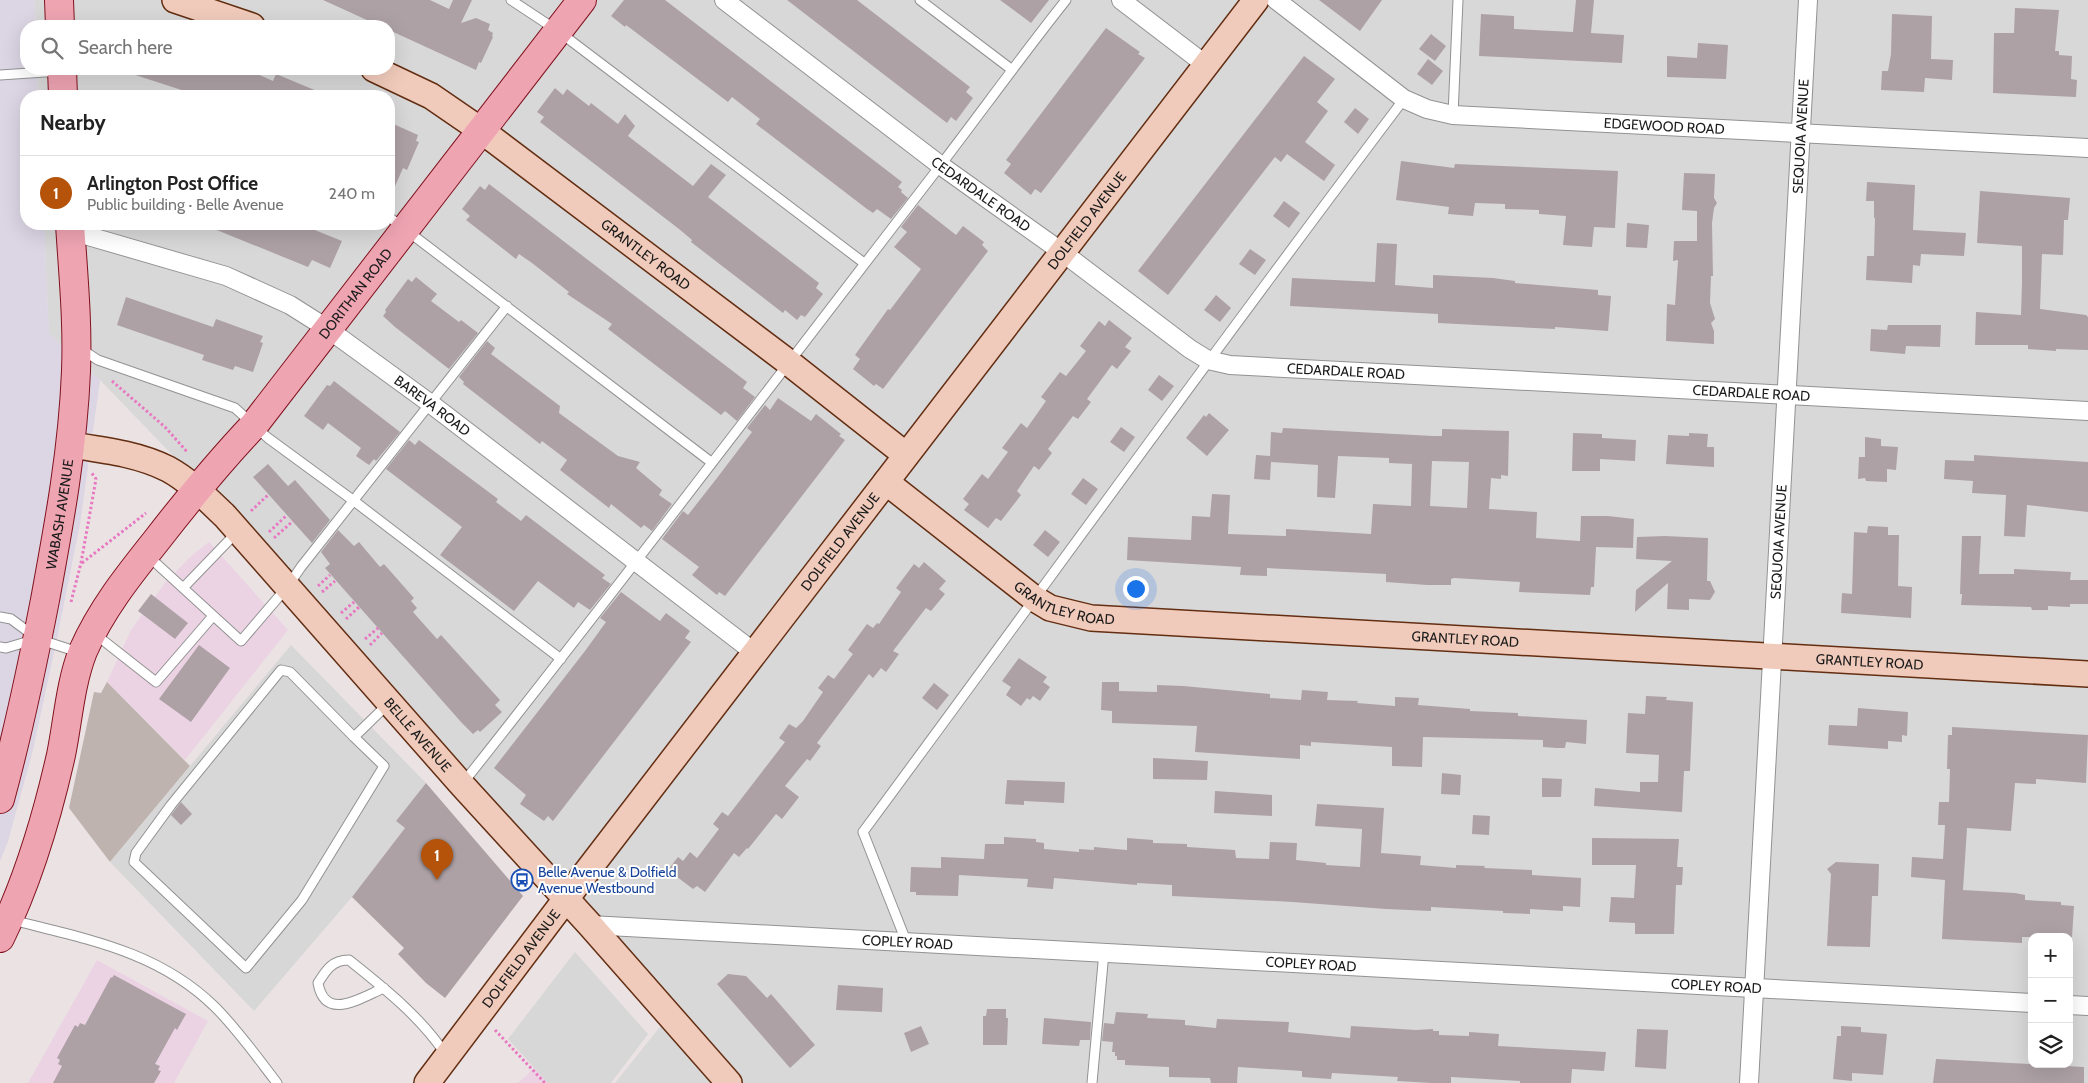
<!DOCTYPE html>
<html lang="en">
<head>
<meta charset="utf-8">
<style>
  body { margin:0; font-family:Cabin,sans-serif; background:#f6f6f6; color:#222 }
  .controls { position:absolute; right:15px; bottom:15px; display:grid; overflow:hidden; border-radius:10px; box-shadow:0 5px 20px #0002 }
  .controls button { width:45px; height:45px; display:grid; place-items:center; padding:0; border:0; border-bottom:1px solid #e0e0e0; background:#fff; color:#222; font:25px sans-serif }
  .you { position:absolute; left:1135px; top:588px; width:18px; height:18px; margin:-12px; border:4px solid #fff; border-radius:50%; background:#1a73e8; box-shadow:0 0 0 8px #1a73e833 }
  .badge { display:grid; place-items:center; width:32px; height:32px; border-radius:50%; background:#b45309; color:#fff; font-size:16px; font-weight:700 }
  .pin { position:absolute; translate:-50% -41px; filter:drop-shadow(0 1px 2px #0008) }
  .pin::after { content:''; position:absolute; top:26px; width:18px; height:15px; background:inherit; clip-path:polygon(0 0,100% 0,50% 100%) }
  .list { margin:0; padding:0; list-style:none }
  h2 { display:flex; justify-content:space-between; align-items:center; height:65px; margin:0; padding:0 20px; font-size:21px }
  h2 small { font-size:16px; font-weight:400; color:#767676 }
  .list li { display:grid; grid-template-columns:32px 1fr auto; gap:15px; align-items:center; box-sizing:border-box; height:75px; padding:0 20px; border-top:1px solid #e0e0e0 }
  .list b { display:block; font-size:19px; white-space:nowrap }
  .list p { margin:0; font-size:16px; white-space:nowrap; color:#767676 }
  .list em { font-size:16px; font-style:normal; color:#767676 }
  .icon { flex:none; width:28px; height:28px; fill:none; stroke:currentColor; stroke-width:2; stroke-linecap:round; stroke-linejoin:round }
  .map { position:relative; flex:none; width:2088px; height:1083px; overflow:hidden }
  .search { position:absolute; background:#fff; box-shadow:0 5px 20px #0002; left:20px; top:20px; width:375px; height:55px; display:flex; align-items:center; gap:12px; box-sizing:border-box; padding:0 18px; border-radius:20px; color:#767676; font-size:19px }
  .panel { position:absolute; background:#fff; box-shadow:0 5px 20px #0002; left:20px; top:90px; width:375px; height:140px; border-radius:20px }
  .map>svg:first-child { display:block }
</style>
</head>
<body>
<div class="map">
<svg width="2088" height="1083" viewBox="0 0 2088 1083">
  <rect width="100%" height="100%" fill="#ebe2e3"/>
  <!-- residential -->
  <path fill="#d9d8d9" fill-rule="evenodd" d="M34,0H2088V1083H615L671,1013L206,490L100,380L49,334L44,224H389V96H38L37,69H389V26H36ZM2032,937H2069V1064H2032Z"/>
  <!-- commercial -->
  <path fill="#ebd3e4" d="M209,542L288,630L185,760L107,682L131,630L164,584L191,556Z
    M97,960L208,1021L174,1083H28Z
    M534,1067L548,1083H518L528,1074Z"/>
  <!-- industrial -->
  <path fill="#dbd5e4" d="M0,0H34L36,26H26V69H37L38,96H26V224H44L49,334L100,380L80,524L56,643L33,750L8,841L0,861Z"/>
  <!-- construction -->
  <path fill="#bfb3af" d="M107,682L190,766L110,862L69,808L94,692L101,693Z"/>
  <!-- parking -->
  <path fill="#d7d7d7" d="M291,645L426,783L396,821L405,828L352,897L254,1011L110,862Z
    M575,952L648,1034L611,1083H548L508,1039Z"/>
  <!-- building -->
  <path fill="#ada1a5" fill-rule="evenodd" d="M323,0H430L449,9L453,0H472L461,23L476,18L490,24L488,30L493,33L492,36L493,37L481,63L479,62L476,70L389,30V26H380Z
    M624,0H665L902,182L898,187L902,190L901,192L908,198L891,219L877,209L873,213L867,209L756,124L760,119L732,97L728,102L634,31L626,25L625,27L611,16Z
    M787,0H857L970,87L966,92L973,98L956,121L951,117L947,123Z
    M1000,0H1049L1031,23Z
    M1319,0H1382L1360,31Z
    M1576,0H1594L1591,33L1624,35L1622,63L1479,56L1481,14L1514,16V29L1573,32Z
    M2015,8L2059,10L2055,51H2059V55L2072,56L2071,79L2077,80L2076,97L1993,93L1994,33H2014Z
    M1892,14L1932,16L1931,59L1953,60L1952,80L1925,78L1924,92L1881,90L1882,71H1888L1891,54Z
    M1106,28L1140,52L1138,54L1145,58L1041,193L1035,189L1031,195L1004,173L1011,164L1006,160Z
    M1431,34L1446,46L1435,61L1419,49Z
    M1698,43L1728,45L1726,79L1667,77V56L1697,58Z
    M1304,56L1335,79L1317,102L1328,111L1305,142L1335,165L1324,181L1287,154L1281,162L1275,157L1168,295L1138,271Z
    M1428,59L1443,71L1432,85L1417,74Z
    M126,69H246L273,81L276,74L329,96H200L126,72Z
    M555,88L563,95L567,89L589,106L591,103L618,124L625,114L635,126L628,136L693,186L711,164L726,175L708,197L819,283L816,288L823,294L805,317L801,315L797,320L785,310L783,313L691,242L692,240L679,229L540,122L544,117L537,112Z
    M1355,108L1369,119L1358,134L1344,122Z
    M389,122L418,135L416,141L419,142L407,170L403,168L389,200Z
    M1401,161L1454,168L1455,164L1618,171L1615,228L1594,227L1592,247L1563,245L1566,216L1539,214V210L1505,209V204L1475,203L1473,216L1448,214L1449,207L1396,200Z
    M1684,173L1715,174L1714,198L1717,203L1714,208L1712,223L1713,276H1711L1710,303L1715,319L1711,323L1714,331V344L1666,341L1667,304L1675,305L1678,260L1673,261L1674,241H1697V211L1682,210Z
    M1867,182L1915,185L1913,230L1966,233L1964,256L1921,254L1920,266L1913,265L1912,283L1866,280L1867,256H1874L1875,218H1874V201H1866Z
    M489,184L747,382L743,388L755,397L737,421L725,411L721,415L608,329L612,324L567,294L569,292L532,263L519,254L516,259L466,220L470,216L462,209L480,186L485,190Z
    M1980,191L2070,198L2068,220H2064L2063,255L2042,254L2040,309L2086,315L2088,317V350L2056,349V351L2028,349V345H1975L1976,312L2021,315L2022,283V246L1977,243Z
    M1284,201L1300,213L1289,228L1273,216Z
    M918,205L956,235L963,226L984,242L982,245L988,251L883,389L876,384L874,386L853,369L860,359L855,355L888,309L890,310L921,269L894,247L907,232L901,227Z
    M1627,223L1649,225L1647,248L1626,247Z
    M202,224H300L342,241L330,268L312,260L308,267Z
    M1377,243L1397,244L1395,285L1433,288V275L1493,278L1515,281V283L1598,290V295L1611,296L1608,331L1555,327V329L1438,323V314L1290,306L1292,278L1375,282Z
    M1250,249L1266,260L1255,275L1239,264Z
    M416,277L437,294L431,301L459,322L461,320L478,333L449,369L395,327L383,316L386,312L385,310L408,279L412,282Z
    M1216,295L1231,308L1220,322L1204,310Z
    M126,297L213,327L216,319L263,336L260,342L263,343L253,372L235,366L233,370L202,360L204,355L117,325Z
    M1109,320L1132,338L1125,347L1131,351L1117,369L1112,365L1087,399L1091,402L1078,419L1073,416L1048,449L1052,453L1039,470L1034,466L1017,491L1021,495L1001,521L996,518L988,528L964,510L969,504L963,499L982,474L988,479L1008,452L1002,448L1021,423L1027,428L1046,401L1041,397L1060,372L1066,376L1086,351L1080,346L1099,321L1105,326Z
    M1888,325H1941L1940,347L1906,346L1905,354L1870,351L1871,329L1887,330Z
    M487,341L495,348L491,354L560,406L559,413L618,456L640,462L636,468L662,490L659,495L672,504L652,531L644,525L641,528L611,504L609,508L560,470L567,460L542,441L540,444L463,384L464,382L459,377Z
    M1159,375L1174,386L1162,401L1148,390Z
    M334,381L400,432L376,461L374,459L369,465L356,456L361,448L328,423L323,430L304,416L327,385L330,386Z
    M778,398L811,421L816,414L841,434L839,436L845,440L725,596L719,592L717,595L692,575L699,567L662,539L683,511L688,515L717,478L752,432L747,428L765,405L770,410Z
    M1209,413L1229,430L1207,456L1186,438L1204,415L1206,417Z
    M1121,427L1135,437L1124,452L1110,442Z
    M1283,428L1433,436H1442V429L1509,431L1508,476L1501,475V479L1491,478L1489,509L1537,512L1536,538L1580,541L1581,516H1608L1634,519L1633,548L1596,547L1594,587H1591L1590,595L1519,592L1520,582L1454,578L1451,579V585H1427L1386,582V574L1267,568V576L1240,575L1241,567L1127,560L1128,537L1191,540L1192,516L1210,517L1212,494L1230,495L1228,534L1286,536V529L1371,534L1373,504L1411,506L1412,464L1389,463V458L1338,456L1335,498L1317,497L1318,465L1271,462L1270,480L1254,479L1256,455L1270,456L1271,432L1282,433ZM1432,461L1469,462L1467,508L1430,506Z
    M1573,433L1602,434V438L1636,440L1635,461L1600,459V471H1572Z
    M1689,433L1708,434L1707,447H1714V467L1666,464L1668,435L1689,436Z
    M1865,437L1881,439V446L1898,447L1896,470L1887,469V482L1866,481L1865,478L1858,479L1859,457H1865Z
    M409,440L415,445L419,440L498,499L496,502L521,521L526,515L605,575L602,578L611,584L590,610L578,602L574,608L538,581L514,611L440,555L462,527L386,469Z
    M1974,455L2088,462V512L2027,505L2025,537L2004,536L2006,495L1972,493L1973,481L1944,479L1945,460L1974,461Z
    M268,464L288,486L295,480L330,520L312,543L253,477Z
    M1083,478L1098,489L1086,505L1071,494Z
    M1868,526L1888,527V535H1899L1898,586L1912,587L1911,618L1841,613L1842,593L1852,594L1854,532L1867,533Z
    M338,530L354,546L359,542L380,567L384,564L414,598L411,601L417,608L413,612L437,639L441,635L500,700L495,705L502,712L480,732L478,730L473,734L461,722L325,568L330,564L321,552Z
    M1045,530L1060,542L1048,557L1033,545Z
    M1665,536L1708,538L1707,581H1710L1715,592L1710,600L1689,599V610L1667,609L1668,583L1635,612L1636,590L1672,561L1636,559L1637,537Z
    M1962,536H1981L1979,574H2014V569L2071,572L2070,580H2088V604H2070V607L2048,606V610H2032L2031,607L1961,605L1962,594H1960Z
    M924,562L946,581L939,589L945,594L931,611L926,608L919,617L893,651L899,654L886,672L881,668L873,678L869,674L817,743L821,746L810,761L807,759L785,786L799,797L782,819L776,814L748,849L747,848L739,857L734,853L705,892L697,886L693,889L668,870L678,857L683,861L690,852L697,858L719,829L713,824L722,812L728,816L785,742L779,738L789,724L796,728L803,721L823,692L818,688L828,675L834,679L853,654L848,650L867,624L873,628L877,623L879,624L901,592L896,588L914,564L919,568Z
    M621,592L660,621L666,613L690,631L685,638L691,642L553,821L548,816L544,821L520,804L526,795L494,768L585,651L606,622L600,618Z
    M151,594L188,623L175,639L138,611Z
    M199,645L230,668L191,722L159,699Z
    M1019,658L1047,677L1043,682L1050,687L1040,701L1033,696L1030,700L1027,698L1021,706L1006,695L1011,687L1002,681Z
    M1102,682H1119V691L1157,692V685L1183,686L1270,694V698L1301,700L1302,690L1328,692L1327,700L1358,701L1357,703L1395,706V697L1419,698L1418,705L1470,709V711L1518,713V716L1587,720L1586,744L1566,742L1565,748H1557L1543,747V740L1423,737L1422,767L1392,766V747L1311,742V746L1300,745V759L1195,752L1197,726L1112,723V711L1101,710Z
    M934,683L949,695L937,710L922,698Z
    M1646,696L1667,697L1666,700L1693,702L1690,771H1684L1682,812L1594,806L1595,788L1640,792V782H1658L1659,755L1626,753L1628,713L1645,714Z
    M1858,708L1908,712L1907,736L1902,735V742L1888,741V749L1828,745L1829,725L1857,726Z
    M1952,727L2088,735L2086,783L2036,779V784L2015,783L2011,831L1967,828L1963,890L2015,893L2025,895V900L2061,902V905L2074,906L2072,937H2022V943L1942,939L1945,880L1911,877L1912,857L1943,859L1945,825H1938L1939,802H1949L1950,769H1947L1948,735H1952Z
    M1153,758L1208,761L1207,780L1153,779Z
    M1442,773L1461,775L1460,795L1441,794Z
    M1542,778L1562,779L1561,797H1542Z
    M1007,780L1065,782L1064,803L1024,801V805L1005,804Z
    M426,783L523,896L445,998L426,983L398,954L404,948L352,897L405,828L396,821Z
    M1215,791L1272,795V816L1214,813Z
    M181,802L192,814L181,825L171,815Z
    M1317,804L1384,808L1381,853L1421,856L1420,865L1456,868V865L1485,866L1484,868L1532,870V875L1581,878L1580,907L1563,906V911L1530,909V914L1503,913V911L1431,907V911L1386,909L1293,902L1172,896V885L1137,883V885L1054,878L1053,889L1027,887L1028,879L959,875L958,896L916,895V892H910L911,867L941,868V857L984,859L985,844H1004V837L1036,839V842L1044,843V849L1079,852V849L1094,850V847L1127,850V838L1153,840V843L1187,844V847L1235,850L1236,858L1269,859L1270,842L1297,843L1296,860L1326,863V865L1360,867L1362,829L1315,826Z
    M1473,815L1490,816L1489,835L1472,834Z
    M1592,838L1679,839L1677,867H1683L1682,885H1676L1674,934H1635V923L1609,922L1611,897L1634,898L1636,865H1592Z
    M1836,862L1879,864L1878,896H1872L1870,947L1827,946L1831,874L1827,869Z
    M728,974L746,976L767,998L771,994L815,1045L790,1068L717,984Z
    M114,975L186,1014L177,1030L175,1028L155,1064L160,1066L158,1070L161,1071L154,1083H53L62,1066L58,1064L60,1060L57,1058L75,1025L78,1027L80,1023L85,1025L111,977L112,978Z
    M838,985L883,988L882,1012L836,1010Z
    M987,1009H1006V1018H1008L1007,1045H983V1016H986Z
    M1116,1012L1148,1014L1147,1018L1185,1020V1025L1216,1028L1217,1019L1289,1022L1288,1032L1350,1038L1351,1026L1416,1030L1433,1029V1031H1439V1035L1469,1036V1032L1499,1034L1498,1046L1606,1052L1604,1071L1572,1069L1571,1083H1520V1081L1451,1077V1083H1432L1397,1081L1398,1077L1332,1073L1331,1079L1302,1077V1071L1238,1067L1237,1083H1211L1210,1078L1169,1077V1067L1125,1065V1060H1117V1056H1115V1052H1112L1113,1042L1102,1041L1104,1023L1114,1024Z
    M1044,1018L1091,1022L1090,1040H1080L1079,1046L1042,1044Z
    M921,1026L929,1044L911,1052L904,1033Z
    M1841,1026L1861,1027V1032L1887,1034L1883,1075L1852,1073V1081L1833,1079L1837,1036H1841Z
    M1637,1029L1668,1030L1666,1069L1635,1067Z
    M1936,1059L2084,1067V1083H1933Z"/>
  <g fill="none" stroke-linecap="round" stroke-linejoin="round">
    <!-- lane casing -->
    <g stroke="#929292" stroke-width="11">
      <path id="lane" d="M511,0L558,31L864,263
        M920,0L1011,69
        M0,75L60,71
        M1453,115L1458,0
        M389,217L711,462
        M81,349L98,360L235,408L268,438L354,501L561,659
        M147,555L241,641L288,586L301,567L507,306
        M183,588L237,532
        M0,617L11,619L38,639L81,653
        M95,634L156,682L213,616
        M0,647L6,648L33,640
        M354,737L290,672L281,670L171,805L136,853L134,862L246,968L302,900L384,766L354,737L388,704
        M463,783C625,579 781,372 940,166C982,111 1023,54 1066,0
        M12,920C86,939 158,951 215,1007C238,1030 257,1057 277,1083
        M906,941L863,832C1044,587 1221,341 1404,99
        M384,988C360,998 325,1022 318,983C326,970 332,960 349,960C384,988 421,1017 446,1055
        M1092,1083L1104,952"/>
    </g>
    <!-- street casing -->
    <g stroke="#929292" stroke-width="20">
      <g id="street">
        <path id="s1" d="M724,0L940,165L1062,252L1190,349L1208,360L1230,365L2088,411"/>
        <path d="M1121,0L1206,65"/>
        <path id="s2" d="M1276,0L1404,99L1427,109L1453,115L2088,148"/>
        <path id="s3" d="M71,231L226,276L290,305L328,329L431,404L755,653"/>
        <path id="s4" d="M590,925L2032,1003"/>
        <path d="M2069,1005L2088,1006"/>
        <path id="s5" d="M1749,1083L1808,0"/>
      </g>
    </g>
    <!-- secondary casing -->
    <g stroke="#632e12" stroke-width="28">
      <g id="secondary">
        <path d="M175,0L252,26"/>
        <path id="s6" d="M374,69L431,96L482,131L788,362L906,455"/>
        <path id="s7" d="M71,445C104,450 138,454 168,469C190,481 207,499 225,516L462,785L590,925L729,1083"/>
        <path id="s8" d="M886,482L1035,599L1050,608L1091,618L2088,674"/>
        <path id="s9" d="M427,1083L578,883L1256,0"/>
      </g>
    </g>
    <!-- primary casing -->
    <g stroke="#80121d" stroke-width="30">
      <g id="primary">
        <path d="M59,0L60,26"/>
        <path d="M62,69L63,96"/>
        <path id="s10" d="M0,799C18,733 32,667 45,600C59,524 73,449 76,371C78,322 73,273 70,224"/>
        <path id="s11" d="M0,938C28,881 47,817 61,755C68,721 70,684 83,651C101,610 128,576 156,541C187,501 219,462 254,425L582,0"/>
      </g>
    </g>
    <!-- path -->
    <path stroke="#e778c1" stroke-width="3" stroke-dasharray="2.5 2.5" stroke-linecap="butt" d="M112,381L165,427L188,453
      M251,511L269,494
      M269,532L287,515
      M274,538L293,521
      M82,563L146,513
      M318,586L330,575
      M322,592L335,581
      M71,602L81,563L96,479L91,472
      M341,613L354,602
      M346,619L359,607
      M365,639L378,628
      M370,645L382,633
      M495,1030L545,1083"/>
    <!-- lane -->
    <use href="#lane" stroke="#fff" stroke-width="9"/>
    <!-- street -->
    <use href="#street" stroke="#fff" stroke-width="18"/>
    <!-- secondary -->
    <use href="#secondary" stroke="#f0cbbb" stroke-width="25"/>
    <!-- primary -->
    <use href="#primary" stroke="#efa4b2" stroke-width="28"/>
  </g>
  <!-- icons -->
  <defs>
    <g id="bus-ring" transform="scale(1.125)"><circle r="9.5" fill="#fff" stroke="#1a4fb4" stroke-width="1.5"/><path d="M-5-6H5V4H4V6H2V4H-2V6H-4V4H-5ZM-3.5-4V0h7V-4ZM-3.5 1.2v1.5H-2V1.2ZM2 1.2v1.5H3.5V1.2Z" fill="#1a4fb4"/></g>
  </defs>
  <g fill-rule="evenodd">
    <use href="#bus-ring" x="522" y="880"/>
  </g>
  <g text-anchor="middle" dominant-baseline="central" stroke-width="4" stroke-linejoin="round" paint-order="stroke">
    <!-- street labels -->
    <g font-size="14" fill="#1b1b1b" stroke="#fff">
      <text stroke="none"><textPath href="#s2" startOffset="425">EDGEWOOD ROAD</textPath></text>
      <text stroke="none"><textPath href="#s5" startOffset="948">SEQUOIA AVENUE</textPath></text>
      <text stroke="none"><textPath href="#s1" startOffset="322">CEDARDALE ROAD</textPath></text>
      <text stroke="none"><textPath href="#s9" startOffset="1086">DOLFIELD AVENUE</textPath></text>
      <text stroke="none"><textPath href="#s6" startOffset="330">GRANTLEY ROAD</textPath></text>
      <text stroke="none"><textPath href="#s11" startOffset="750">DORITHAN ROAD</textPath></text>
      <text stroke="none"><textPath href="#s1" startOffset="742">CEDARDALE ROAD</textPath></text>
      <text stroke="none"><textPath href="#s1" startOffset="1148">CEDARDALE ROAD</textPath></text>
      <text stroke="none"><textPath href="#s3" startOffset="406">BAREVA ROAD</textPath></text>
      <text stroke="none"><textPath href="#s10" startOffset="291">WABASH AVENUE</textPath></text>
      <text stroke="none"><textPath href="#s9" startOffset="681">DOLFIELD AVENUE</textPath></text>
      <text stroke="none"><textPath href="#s5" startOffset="542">SEQUOIA AVENUE</textPath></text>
      <text stroke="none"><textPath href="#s8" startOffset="219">GRANTLEY ROAD</textPath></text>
      <text stroke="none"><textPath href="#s8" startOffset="624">GRANTLEY ROAD</textPath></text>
      <text stroke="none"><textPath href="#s8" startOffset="1029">GRANTLEY ROAD</textPath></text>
      <text stroke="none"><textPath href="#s7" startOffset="466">BELLE AVENUE</textPath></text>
      <text stroke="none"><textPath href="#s4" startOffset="318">COPLEY ROAD</textPath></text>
      <text stroke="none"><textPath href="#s9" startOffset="156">DOLFIELD AVENUE</textPath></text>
      <text stroke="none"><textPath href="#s4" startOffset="722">COPLEY ROAD</textPath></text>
      <text stroke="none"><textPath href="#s4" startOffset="1128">COPLEY ROAD</textPath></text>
    </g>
    <!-- transit labels -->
    <g font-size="14" fill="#164399" stroke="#fff" text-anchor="start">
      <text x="538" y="872">Belle Avenue &amp; Dolfield<tspan x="538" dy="16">Avenue Westbound</tspan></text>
    </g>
  </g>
</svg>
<div class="controls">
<button>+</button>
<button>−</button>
<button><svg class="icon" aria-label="layers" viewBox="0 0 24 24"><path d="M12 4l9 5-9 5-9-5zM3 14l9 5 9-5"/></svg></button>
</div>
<div class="you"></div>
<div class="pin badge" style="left:437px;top:880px">1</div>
<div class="search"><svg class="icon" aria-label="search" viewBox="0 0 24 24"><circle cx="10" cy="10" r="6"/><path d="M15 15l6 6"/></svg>Search here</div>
<section class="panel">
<h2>Nearby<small></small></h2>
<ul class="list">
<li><span class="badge">1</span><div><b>Arlington Post Office</b><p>Public building · Belle Avenue</p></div><em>240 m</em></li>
</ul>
</section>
</div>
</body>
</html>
